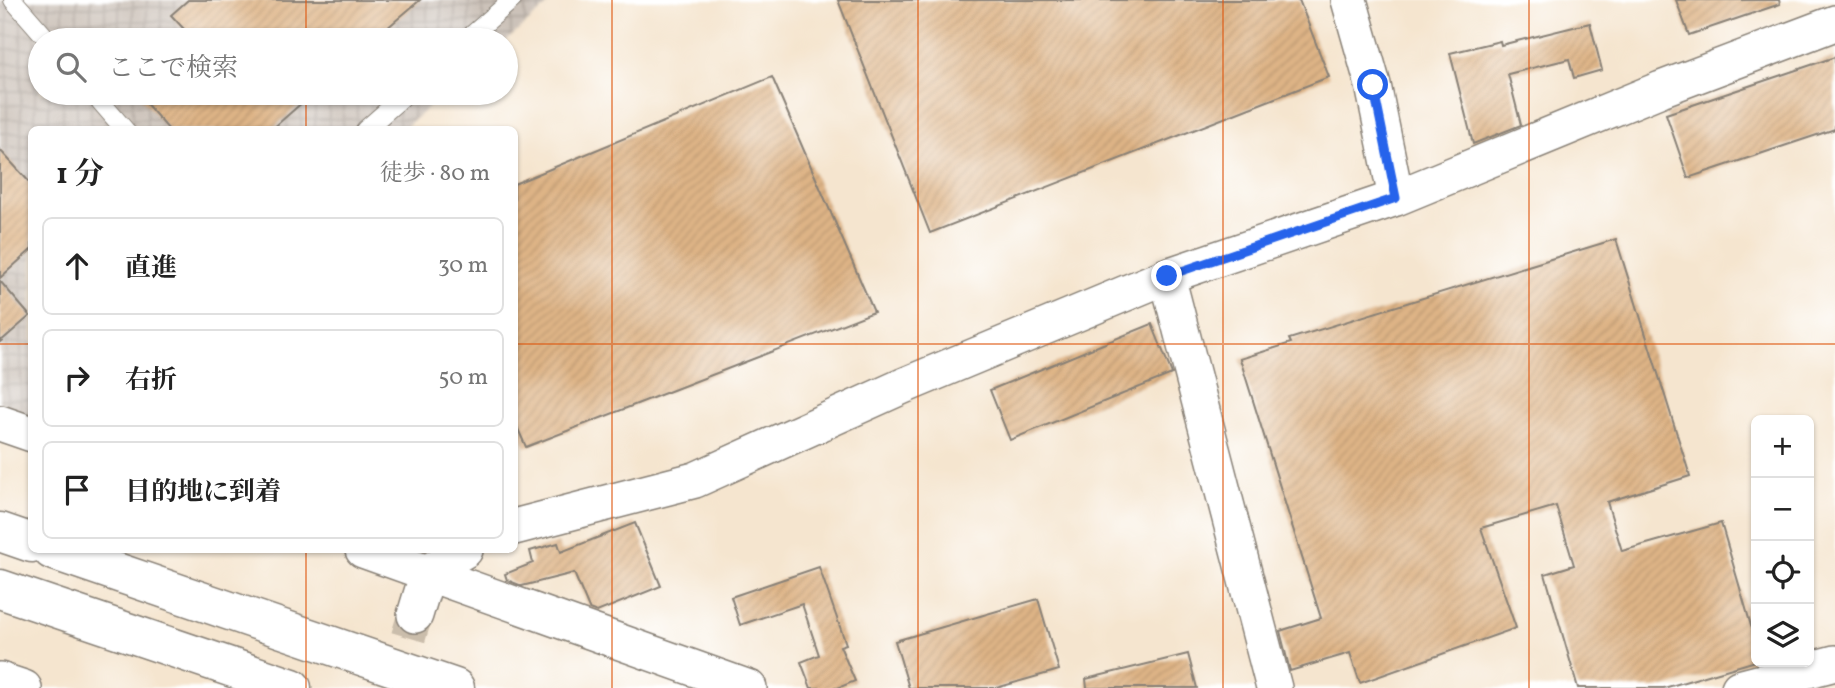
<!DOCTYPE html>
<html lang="ja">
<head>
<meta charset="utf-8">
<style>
  body { margin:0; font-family:Vollkorn,"Noto Serif JP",serif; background:#f2f2f2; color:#222 }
  .controls { position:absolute; right:21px; bottom:21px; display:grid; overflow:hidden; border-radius:10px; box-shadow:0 2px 5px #0004 }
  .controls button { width:63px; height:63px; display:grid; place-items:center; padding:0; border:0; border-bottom:2px solid #e0e0e0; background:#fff; color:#222; font:35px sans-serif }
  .stop { position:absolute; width:21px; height:21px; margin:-16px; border:5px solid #2563eb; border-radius:50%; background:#fff }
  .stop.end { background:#2563eb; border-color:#fff; box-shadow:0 2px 7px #0008 }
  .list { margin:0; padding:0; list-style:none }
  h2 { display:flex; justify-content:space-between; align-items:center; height:91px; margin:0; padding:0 28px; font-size:30px }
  h2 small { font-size:23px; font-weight:400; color:#767676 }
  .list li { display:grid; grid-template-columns:46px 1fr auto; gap:21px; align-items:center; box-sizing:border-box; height:98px; margin:0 14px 14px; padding:0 14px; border:2px solid #e0e0e0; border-radius:10px }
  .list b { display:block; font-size:26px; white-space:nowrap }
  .list em { font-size:23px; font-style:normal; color:#767676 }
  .icon { flex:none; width:38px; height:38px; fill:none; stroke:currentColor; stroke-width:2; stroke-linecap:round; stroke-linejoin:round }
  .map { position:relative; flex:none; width:1835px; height:688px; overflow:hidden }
  .search { position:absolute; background:#fff; box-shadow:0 2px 5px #0004; left:28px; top:28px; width:490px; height:77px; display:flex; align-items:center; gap:18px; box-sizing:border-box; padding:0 24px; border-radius:38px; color:#767676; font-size:26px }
  .panel { position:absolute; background:#fff; box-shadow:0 2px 5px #0004; left:28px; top:126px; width:490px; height:427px; border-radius:10px }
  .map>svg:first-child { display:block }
</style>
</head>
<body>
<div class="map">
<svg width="1835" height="688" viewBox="0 0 1835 688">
  <defs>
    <pattern id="industrial-grid" width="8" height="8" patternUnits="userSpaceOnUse" patternTransform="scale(1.75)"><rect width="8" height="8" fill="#ccc2b9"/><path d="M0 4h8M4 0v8" fill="none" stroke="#afa69e"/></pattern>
    <pattern id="building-hatch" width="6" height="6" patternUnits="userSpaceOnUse" patternTransform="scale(1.75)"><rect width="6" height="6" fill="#deb486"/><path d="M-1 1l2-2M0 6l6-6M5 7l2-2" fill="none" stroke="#be9a73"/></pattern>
  </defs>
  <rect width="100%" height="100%" fill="#fff"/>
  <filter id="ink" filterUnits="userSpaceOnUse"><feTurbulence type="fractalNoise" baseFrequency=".0143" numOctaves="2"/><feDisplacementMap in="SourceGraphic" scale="14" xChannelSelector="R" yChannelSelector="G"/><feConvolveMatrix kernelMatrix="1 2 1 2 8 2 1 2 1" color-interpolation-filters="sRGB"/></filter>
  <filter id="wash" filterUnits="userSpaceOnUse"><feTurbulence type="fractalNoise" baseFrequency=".00686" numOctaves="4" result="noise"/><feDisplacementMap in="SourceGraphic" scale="28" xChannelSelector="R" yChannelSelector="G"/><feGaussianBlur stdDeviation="1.57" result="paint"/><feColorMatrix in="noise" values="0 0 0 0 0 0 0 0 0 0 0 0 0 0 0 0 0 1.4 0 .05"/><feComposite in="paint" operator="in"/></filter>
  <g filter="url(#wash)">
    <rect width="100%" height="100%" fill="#f5e5cf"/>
    <!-- industrial -->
    <path fill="url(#industrial-grid)" d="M0,0H554L506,41L40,40V93H445L403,129L32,130L31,419L0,408Z"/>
    <g id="blocks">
      <!-- building -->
      <path fill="url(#building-hatch)" d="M188,0H420L373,40H194L171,15Z
        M838,0H1299L1329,77L930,233Z
        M1676,0H1779L1780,4L1689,35Z
        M1590,23L1602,70L1574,78L1569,59L1508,74L1521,125L1473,144L1450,53L1500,41L1501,45Z
        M1835,57V129L1688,178L1666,114Z
        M772,77L874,312L526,447L514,420V184Z
        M137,93H313L271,130H169Z
        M0,150L32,185V249L0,278Z
        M1616,239L1690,476L1607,502L1622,551L1721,523L1756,643V661L1664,688H1578L1545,574L1574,565L1556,506L1481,528L1516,628L1360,683L1350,653L1290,671L1280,631L1321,618L1240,359L1291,343L1289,339Z
        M0,281L30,316L0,342Z
        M1152,324L1172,374L1010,440L990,390Z
        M635,523L661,586L597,612L589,609L574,573L522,586L507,580L505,574L533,563L530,551L558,543L561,552Z
        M819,567L846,644L840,646L855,681L838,688H811L801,662L819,655L802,604L740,625L731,597Z
        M1038,599L1059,670L996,688H909L895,641Z
        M1188,654L1197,688H1087L1086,679Z"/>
    </g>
  </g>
  <g filter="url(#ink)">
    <use href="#blocks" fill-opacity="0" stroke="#888076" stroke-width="2"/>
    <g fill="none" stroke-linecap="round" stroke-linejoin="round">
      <!-- minor-tunnel -->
      <path stroke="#cabdab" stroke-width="35" stroke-dasharray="35 18" stroke-linecap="butt" d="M393,688L415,615"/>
      <!-- service casing -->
      <g stroke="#888076" stroke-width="20">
        <path id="service" d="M13,0L48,40
          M466,40L512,0
          M93,93L125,130
          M365,130L407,93"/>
      </g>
      <!-- minor casing -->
      <g stroke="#888076" stroke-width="38">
        <path id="minor" d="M1349,0L1373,85L1396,198
          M1167,276L1274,688
          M0,423L32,434
          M514,527L695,480L903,386L1167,276L1396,198L1661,89L1835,23
          M363,550L749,688
          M415,615L428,572L465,550
          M0,680L24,688
          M1739,688L1835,663"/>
      </g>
      <!-- motorway casing -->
      <g stroke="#888076" stroke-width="41">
        <path id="motorway" d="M0,532L32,543
          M52,550L455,688
          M0,589L292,688"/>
      </g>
      <!-- service -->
      <use href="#service" stroke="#fff" stroke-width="18"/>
      <!-- minor -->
      <use href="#minor" stroke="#fff" stroke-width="35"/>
      <!-- motorway -->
      <use href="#motorway" stroke="#fff" stroke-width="38"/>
    </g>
  </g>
  <g fill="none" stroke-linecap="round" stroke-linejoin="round" filter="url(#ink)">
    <!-- route -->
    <path stroke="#2563eb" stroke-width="9" d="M1167,276L1396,198L1373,85"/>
  </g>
  <!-- grid -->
  <path fill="none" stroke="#de560d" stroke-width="2" stroke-opacity="0.55" d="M306,0V40M612,0V688M918,0V688M1223,0V688M1529,0V688M306,93V130M0,344H32M514,344H1835M306,550V688"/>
</svg>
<div class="controls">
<button>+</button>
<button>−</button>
<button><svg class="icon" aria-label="locate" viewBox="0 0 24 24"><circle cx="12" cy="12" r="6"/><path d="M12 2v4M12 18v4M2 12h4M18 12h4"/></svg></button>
<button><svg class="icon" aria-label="layers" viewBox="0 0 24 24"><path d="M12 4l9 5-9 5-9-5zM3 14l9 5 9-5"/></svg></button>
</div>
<div class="stop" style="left:1373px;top:85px"></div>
<div class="stop end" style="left:1167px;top:276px"></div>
<div class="search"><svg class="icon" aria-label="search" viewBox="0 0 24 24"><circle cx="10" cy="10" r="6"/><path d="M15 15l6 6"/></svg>ここで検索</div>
<section class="panel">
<h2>1 分<small>徒歩 · 80 m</small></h2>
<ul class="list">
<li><svg class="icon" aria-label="ahead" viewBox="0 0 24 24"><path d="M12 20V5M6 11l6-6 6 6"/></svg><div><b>直進</b></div><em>30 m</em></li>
<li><svg class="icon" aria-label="right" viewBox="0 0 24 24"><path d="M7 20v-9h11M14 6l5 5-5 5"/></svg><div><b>右折</b></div><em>50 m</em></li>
<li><svg class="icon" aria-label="arrive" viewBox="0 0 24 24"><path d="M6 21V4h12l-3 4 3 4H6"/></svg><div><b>目的地に到着</b></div></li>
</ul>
</section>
</div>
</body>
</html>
